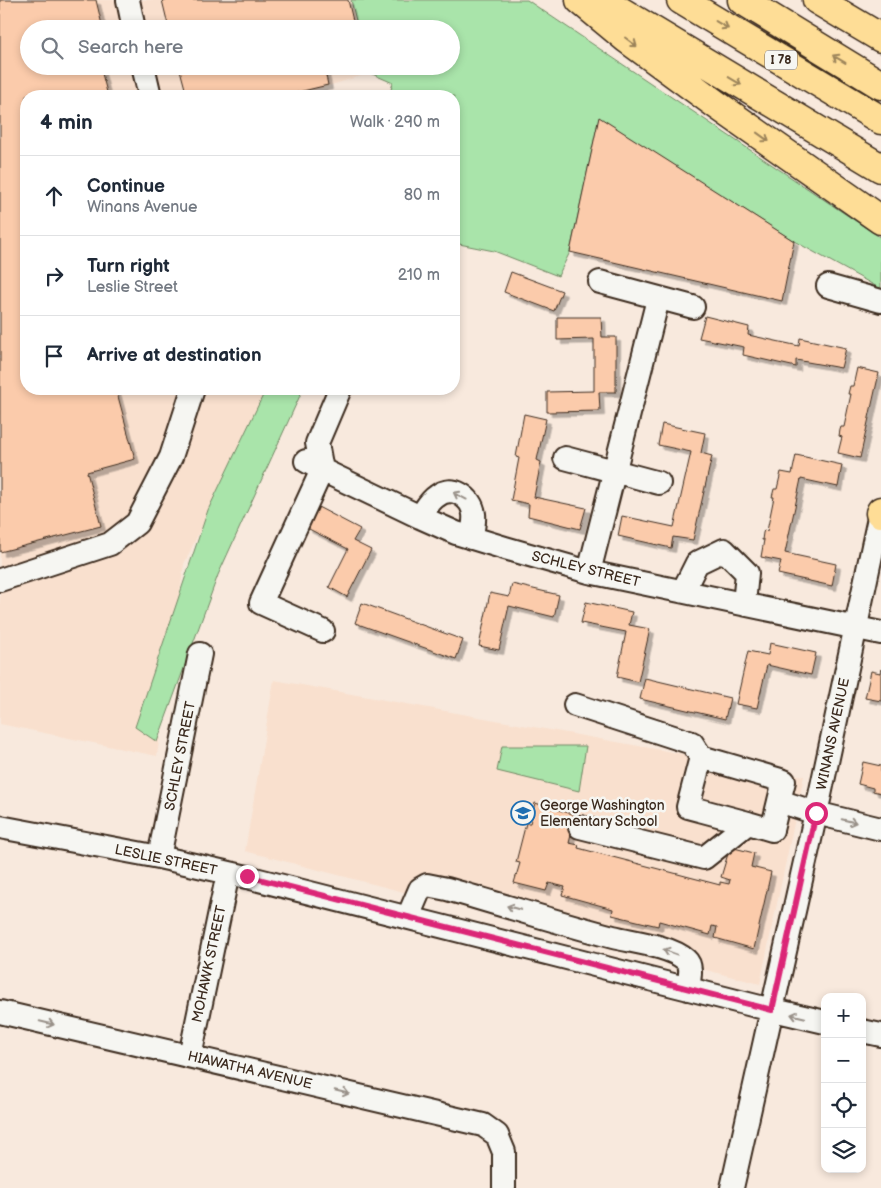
<!DOCTYPE html>
<html lang="en">
<head>
<meta charset="utf-8">
<style>
  body { margin:0; font-family:"Balsamiq Sans",sans-serif; background:#f6f6f7; color:#1f2937 }
  .controls { position:absolute; right:15px; bottom:15px; display:grid; overflow:hidden; border-radius:10px; box-shadow:0 2px 8px #0003 }
  .controls button { width:45px; height:45px; display:grid; place-items:center; padding:0; border:0; border-bottom:1px solid #e0e1e3; background:#fff; color:#1f2937; font:25px sans-serif }
  .stop { position:absolute; width:15px; height:15px; margin:-11px; border:4px solid #db2777; border-radius:50%; background:#fff }
  .stop.end { background:#db2777; border-color:#fff; box-shadow:0 1px 5px #0008 }
  .list { margin:0; padding:0; list-style:none }
  h2 { display:flex; justify-content:space-between; align-items:center; height:65px; margin:0; padding:0 20px; font-size:21px }
  h2 small { font-size:16px; font-weight:400; color:#747a83 }
  .list li { display:grid; grid-template-columns:32px 1fr auto; gap:15px; align-items:center; box-sizing:border-box; height:80px; padding:0 20px; border-top:1px solid #e0e1e3 }
  .list b { display:block; font-size:19px; white-space:nowrap }
  .list p { margin:0; font-size:16px; white-space:nowrap; color:#747a83 }
  .list em { font-size:16px; font-style:normal; color:#747a83 }
  .icon { flex:none; width:28px; height:28px; fill:none; stroke:currentColor; stroke-width:2; stroke-linecap:round; stroke-linejoin:round }
  .map { position:relative; flex:none; width:881px; height:1188px; overflow:hidden }
  .search { position:absolute; background:#fff; box-shadow:0 2px 8px #0003; left:20px; top:20px; width:440px; height:55px; display:flex; align-items:center; gap:12px; box-sizing:border-box; padding:0 18px; border-radius:28px; color:#747a83; font-size:19px }
  .panel { position:absolute; background:#fff; box-shadow:0 2px 8px #0003; left:20px; top:90px; width:440px; height:305px; border-radius:20px }
  .map>svg:first-child { display:block }
</style>
</head>
<body>
<div class="map">
<svg width="881" height="1188" viewBox="0 0 881 1188">
  <defs>
    <filter id="shadow"><feDropShadow dx="4.5" dy="4.5" stdDeviation="0" flood-color="#0004"/></filter>
  </defs>
  <rect width="100%" height="100%" fill="#f8e9dd"/>
  <filter id="ink" filterUnits="userSpaceOnUse"><feTurbulence type="fractalNoise" baseFrequency=".02" numOctaves="2"/><feDisplacementMap in="SourceGraphic" scale="10" xChannelSelector="R" yChannelSelector="G"/><feConvolveMatrix kernelMatrix="1 2 1 2 8 2 1 2 1" color-interpolation-filters="sRGB"/></filter>
  <g filter="url(#ink)">
    <!-- built -->
    <path fill="#f9e0ce" d="M0,0H351L358,29H29V66H368L370,73L296,96H26V389H267L184,564L157,756L0,724Z
      M274,680L804,776L760,984L245,851Z"/>
    <!-- green -->
    <path fill="#a9e4aa" stroke="#728764" d="M351,0H527L881,238V289L794,241L599,118L570,252L558,276L494,251L454,243V96H389L393,83L370,73L368,66H451V29H358Z
      M266,389H303L218,575L157,742L135,727L208,510Z
      M502,746H586L579,791L497,771Z"/>
    <!-- building -->
    <path fill="#fbcbab" stroke="#3b2a1e" filter="url(#shadow)" d="M0,0H96L103,29H29V66H100L108,96H26V389H66L67,392L80,389H116L135,459L87,472L101,526L0,552Z
      M162,0H348L355,29H169Z
      M179,66H324L328,85L282,96H187Z
      M599,117L794,241L782,301L570,252Z
      M511,272L562,291L554,311L504,292Z
      M705,316L749,327L748,335L799,346L800,338L846,348L841,368L796,360V367L743,355L744,347L699,338Z
      M557,317H601L602,337H616V392H599L600,411L547,412V392L594,391V339L557,340Z
      M857,368L879,373L860,458L838,453L842,437L839,436L840,430L841,427H844L851,394H848L850,386H853Z
      M524,414L546,419L537,460L541,462L534,497L586,508L580,529L528,516L529,504L511,500L519,458L516,457Z
      M662,424L705,433L701,453L712,456L693,540L673,537L671,548L618,536L622,516L674,527L691,452L658,445Z
      M796,455L842,465L838,487L801,479L785,553L836,564L832,586L778,574L781,561L761,557L764,540H762L763,533L764,530L767,531L774,497H772L774,489H777L781,472L792,474Z
      M318,507L360,529L353,541L371,550L347,597L329,587L348,549L307,528Z
      M512,584L559,595L554,617L509,606L499,650L479,646L490,593L509,597Z
      M586,602L632,612L629,625L650,629L638,682L617,677L626,632L581,623Z
      M362,603L463,640L456,659L355,623Z
      M770,643L816,653L811,675L767,665L757,708L736,704L748,651L768,655Z
      M881,669V701L865,698L871,671L880,673Z
      M645,678L730,698L725,719L640,699Z
      M863,762L881,766V793L873,791V788L858,784Z
      M535,803L576,815L569,843L579,845L578,848L720,885V882L729,884L730,880L721,877L730,847L754,853L751,867L771,872L754,949L715,938L717,927L712,926L710,935L659,921L658,926L612,915L613,909L562,895L565,887L549,883L546,891L514,883L520,863L516,862L526,823H530Z"/>
    <g fill="none" stroke-linecap="round" stroke-linejoin="round">
      <!-- minor casing -->
      <g stroke="#3b2a1e" stroke-width="26">
        <path id="minor" d="M128,0L134,29
          M143,66L150,96
          M600,282L693,307
          M828,286L881,301
          M565,458L659,483
          M306,461L322,470L420,517L456,533L505,548L589,572L881,633
          M420,517C425,510 429,501 437,496C452,484 472,497 474,514C475,522 473,530 471,538
          M589,572L658,299
          M0,580L110,544L137,523L171,457L193,389
          M683,591L697,563L724,550L747,573L744,604
          M323,631L261,603L322,470L317,443L340,389
          M575,705L692,743L701,757L688,807L748,823
          M701,757L784,781L779,801
          M0,827L159,857L247,877L756,1006L825,1022
          M580,827L704,858L748,823L772,830L779,801L816,813L881,829
          M159,857L200,654
          M408,917L420,889L427,885L447,889C502,905 557,922 613,937C633,942 671,946 686,960C693,966 689,980 688,989
          M0,1012L483,1125L497,1135L504,1152V1188
          M862,1031L881,1035
          M190,1056L228,873
          M732,1188L820,795L880,513"/>
      </g>
      <!-- highway casing -->
      <g stroke="#3b2a1e" stroke-width="31">
        <path id="highway" d="M580,0L627,39L717,105L881,220
          M602,0L881,168
          M681,0L881,120
          M742,0L881,85
          M817,0L881,38
          M880,513L881,511"/>
      </g>
      <!-- minor -->
      <use href="#minor" stroke="#f6f6f2" stroke-width="22"/>
      <!-- highway -->
      <use href="#highway" stroke="#fedd96" stroke-width="28"/>
    </g>
    <!-- one-way arrows -->
    <defs><path id="oneway-shaft" d="M-6 0H5M1.5-3L5.5 0L1.5 3" fill="none" stroke-width="1.6" stroke-linecap="round" stroke-linejoin="round" transform="scale(1.25)"/></defs>
    <g stroke="#9c845a">
      <use href="#oneway-shaft" transform="translate(722 25) rotate(31)"/>
      <use href="#oneway-shaft" transform="translate(631 42) rotate(37)"/>
      <use href="#oneway-shaft" transform="translate(839 59) rotate(-149)"/>
      <use href="#oneway-shaft" transform="translate(735 81) rotate(31)"/>
      <use href="#oneway-shaft" transform="translate(763 137) rotate(36)"/>
    </g>
    <g stroke="#989088">
      <use href="#oneway-shaft" transform="translate(460 496) rotate(-152)"/>
      <use href="#oneway-shaft" transform="translate(849 821) rotate(14)"/>
      <use href="#oneway-shaft" transform="translate(514 908) rotate(-164)"/>
      <use href="#oneway-shaft" transform="translate(670 952) rotate(-160)"/>
      <use href="#oneway-shaft" transform="translate(798 1016) rotate(-167)"/>
      <use href="#oneway-shaft" transform="translate(47 1023) rotate(13)"/>
      <use href="#oneway-shaft" transform="translate(342 1092) rotate(13)"/>
    </g>
  </g>
  <g fill="none" stroke-linecap="round" stroke-linejoin="round" filter="url(#ink)">
    <!-- route -->
    <path stroke="#db2777" stroke-width="6" d="M247,876L772,1010L816,813"/>
  </g>
  <!-- icons -->
  <defs>
    <g id="school-ring" transform="scale(1.25)"><circle r="9.5" fill="#f6f6f2" stroke="#1f6fb2" stroke-width="1.5"/><path d="M0-5L7-2L0 1L-7-2ZM-4 1L0 2.5L4 1V4Q0 6-4 4Z" fill="#1f6fb2"/></g>
  </defs>
  <g fill-rule="evenodd">
    <use href="#school-ring" x="523" y="813"/>
  </g>
  <g text-anchor="middle" dominant-baseline="central" stroke-width="5" stroke-linejoin="round" paint-order="stroke">
    <!-- shield labels -->
    <rect fill="#f6f6f2" stroke="#73675e" stroke-width="1" x="765" y="50.5" width="32" height="19" rx="4"/>
    <g font-size="12" font-weight="bold" fill="#3b2a1e">
      <text x="781" y="60">I 78</text>
    </g>
    <!-- street labels -->
    <g font-size="14" fill="#3b2a1e" stroke="#f6f6f2">
      <text transform="translate(586 569) rotate(14)">SCHLEY STREET</text>
      <text transform="translate(833 734) rotate(-78)">WINANS AVENUE</text>
      <text transform="translate(180 756) rotate(-79)">SCHLEY STREET</text>
      <text transform="translate(166 860) rotate(12)">LESLIE STREET</text>
      <text transform="translate(209 964) rotate(-78)">MOHAWK STREET</text>
      <text transform="translate(250 1070) rotate(13)">HIAWATHA AVENUE</text>
    </g>
    <!-- poi labels -->
    <g font-size="14" fill="#3b2a1e" stroke="#f6f6f2" text-anchor="start">
      <text x="540" y="805">George Washington<tspan x="540" dy="16">Elementary School</tspan></text>
    </g>
  </g>
</svg>
<div class="controls">
<button>+</button>
<button>−</button>
<button><svg class="icon" aria-label="locate" viewBox="0 0 24 24"><circle cx="12" cy="12" r="6"/><path d="M12 2v4M12 18v4M2 12h4M18 12h4"/></svg></button>
<button><svg class="icon" aria-label="layers" viewBox="0 0 24 24"><path d="M12 4l9 5-9 5-9-5zM3 14l9 5 9-5"/></svg></button>
</div>
<div class="stop" style="left:816px;top:813px"></div>
<div class="stop end" style="left:247px;top:876px"></div>
<div class="search"><svg class="icon" aria-label="search" viewBox="0 0 24 24"><circle cx="10" cy="10" r="6"/><path d="M15 15l6 6"/></svg>Search here</div>
<section class="panel">
<h2>4 min<small>Walk · 290 m</small></h2>
<ul class="list">
<li><svg class="icon" aria-label="ahead" viewBox="0 0 24 24"><path d="M12 20V5M6 11l6-6 6 6"/></svg><div><b>Continue</b><p>Winans Avenue</p></div><em>80 m</em></li>
<li><svg class="icon" aria-label="right" viewBox="0 0 24 24"><path d="M7 20v-9h11M14 6l5 5-5 5"/></svg><div><b>Turn right</b><p>Leslie Street</p></div><em>210 m</em></li>
<li><svg class="icon" aria-label="arrive" viewBox="0 0 24 24"><path d="M6 21V4h12l-3 4 3 4H6"/></svg><div><b>Arrive at destination</b></div></li>
</ul>
</section>
</div>
</body>
</html>
